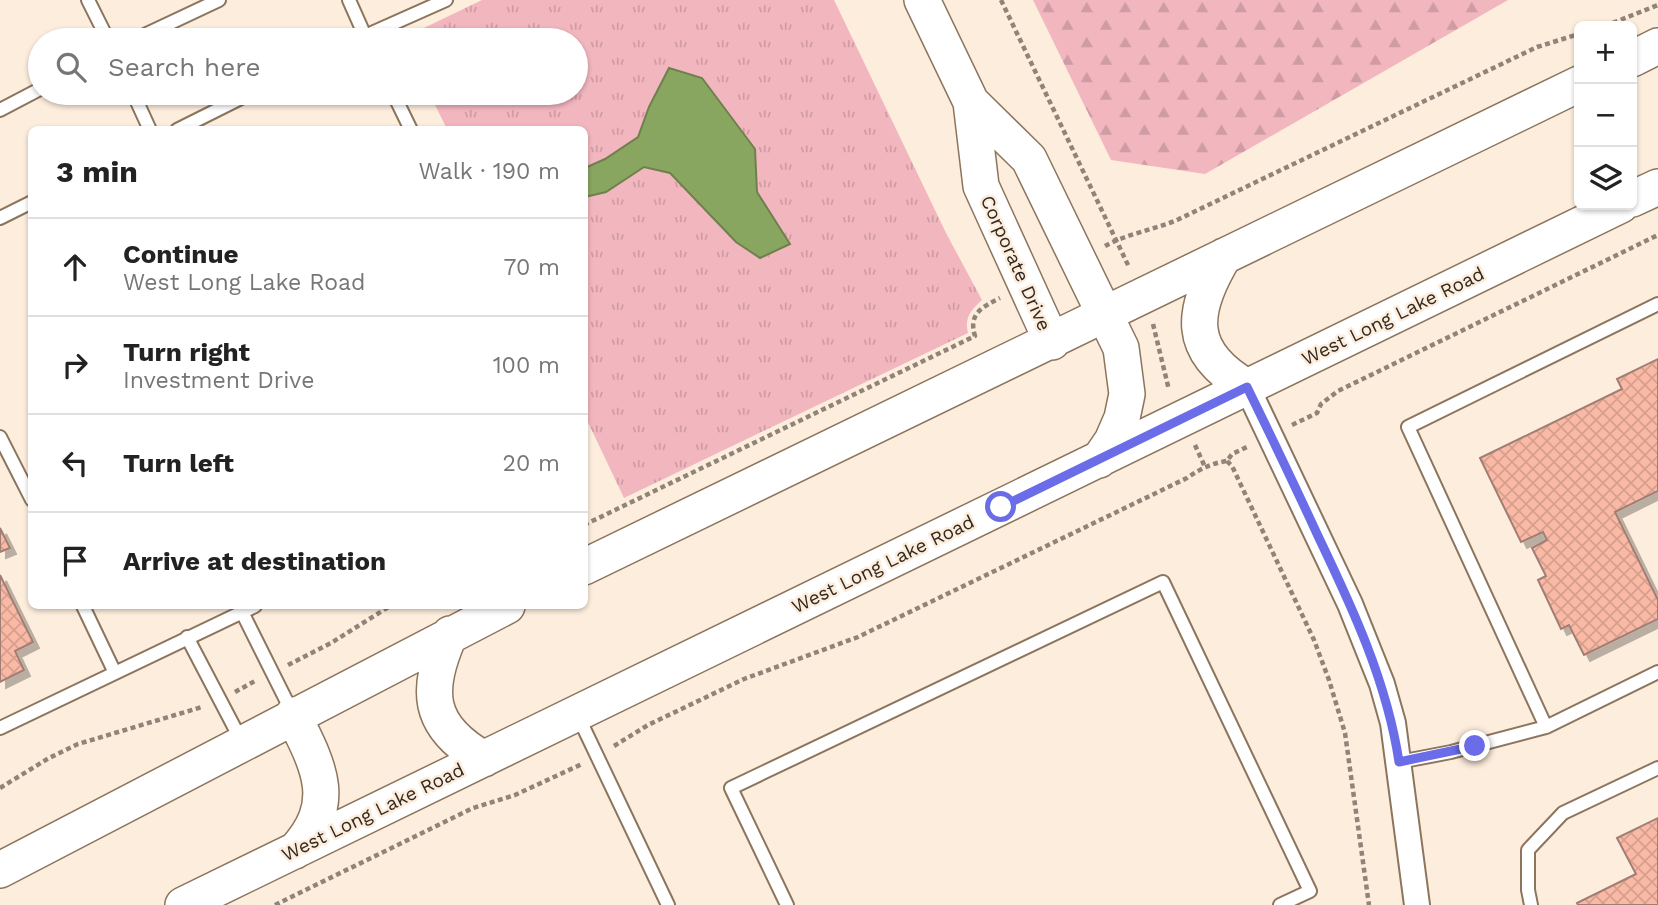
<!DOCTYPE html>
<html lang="en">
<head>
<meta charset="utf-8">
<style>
  body { margin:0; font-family:"Work Sans",sans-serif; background:#f6f6f6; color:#222 }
  .controls { position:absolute; right:21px; top:21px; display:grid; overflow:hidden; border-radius:10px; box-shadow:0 2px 5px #0004 }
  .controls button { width:63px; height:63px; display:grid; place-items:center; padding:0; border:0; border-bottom:2px solid #e0e0e0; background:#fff; color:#222; font:35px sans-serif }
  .stop { position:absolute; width:21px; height:21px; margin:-16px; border:5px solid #6a6de7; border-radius:50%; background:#fff }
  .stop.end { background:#6a6de7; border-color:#fff; box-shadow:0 2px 7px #0008 }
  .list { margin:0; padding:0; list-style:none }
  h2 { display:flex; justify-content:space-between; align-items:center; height:91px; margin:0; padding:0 28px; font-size:30px }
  h2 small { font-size:23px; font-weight:400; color:#767676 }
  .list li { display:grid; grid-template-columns:46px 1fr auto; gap:21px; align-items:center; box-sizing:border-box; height:98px; padding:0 28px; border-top:2px solid #e0e0e0 }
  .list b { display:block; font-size:26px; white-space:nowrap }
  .list p { margin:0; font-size:23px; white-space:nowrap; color:#767676 }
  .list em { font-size:23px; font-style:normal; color:#767676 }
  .icon { flex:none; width:38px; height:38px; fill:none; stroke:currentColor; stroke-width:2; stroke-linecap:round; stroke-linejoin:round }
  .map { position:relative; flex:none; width:1658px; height:905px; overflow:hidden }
  .search { position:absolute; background:#fff; box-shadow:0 2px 5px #0004; left:28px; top:28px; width:560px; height:77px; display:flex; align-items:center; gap:18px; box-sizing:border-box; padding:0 24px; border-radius:38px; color:#767676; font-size:26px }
  .panel { position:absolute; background:#fff; box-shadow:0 2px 5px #0004; left:28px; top:126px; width:560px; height:483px; border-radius:10px }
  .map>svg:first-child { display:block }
</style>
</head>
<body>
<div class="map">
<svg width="1658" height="905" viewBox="0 0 1658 905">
  <defs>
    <pattern id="grass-tufts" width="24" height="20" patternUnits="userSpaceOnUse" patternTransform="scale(1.75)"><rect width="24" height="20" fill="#f2b6bf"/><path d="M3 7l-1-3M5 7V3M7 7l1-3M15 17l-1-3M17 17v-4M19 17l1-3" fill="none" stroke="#d09ca4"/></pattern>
    <pattern id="forest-firs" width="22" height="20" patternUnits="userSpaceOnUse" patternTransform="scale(1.75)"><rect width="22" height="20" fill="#f2b6bf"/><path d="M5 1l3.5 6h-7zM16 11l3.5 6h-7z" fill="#d09ca4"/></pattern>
    <pattern id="building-cross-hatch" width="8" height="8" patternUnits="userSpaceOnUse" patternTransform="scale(1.75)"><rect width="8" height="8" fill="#fab9a5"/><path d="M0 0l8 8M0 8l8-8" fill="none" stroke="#d79f8e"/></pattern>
    <filter id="shadow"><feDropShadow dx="6" dy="6" stdDeviation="0" flood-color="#0004"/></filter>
  </defs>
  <rect width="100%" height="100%" fill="#fdeddd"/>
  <!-- grass -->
  <path fill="url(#grass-tufts)" d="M482,0H834L946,233L982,300C971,310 964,318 968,333L624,498L585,416L584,130L447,129L429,93H576V40H404L403,38Z"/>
  <!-- forest -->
  <path fill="url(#forest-firs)" d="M1033,0H1508L1205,174L1111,160Z"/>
  <!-- water -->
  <path fill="#89a661" stroke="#6f804d" stroke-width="2" d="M669,68L702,78L755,149L757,192L790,244L760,258L736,242L670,173L644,167L606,192L585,197V168L605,159L638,137L649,107Z"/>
  <!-- building -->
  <path fill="url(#building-cross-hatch)" stroke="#a17e73" stroke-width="2" filter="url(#shadow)" d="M1658,359V491L1615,512L1658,600V619L1584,655L1569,625L1561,629L1538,580L1546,576L1532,548L1547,540L1543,532L1521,542L1480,458L1622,389L1617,379Z
    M0,528L10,548L0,552Z
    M0,575L33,642L15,651L24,670L0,682Z
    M1658,818V905H1578L1577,903L1636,874L1617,838Z"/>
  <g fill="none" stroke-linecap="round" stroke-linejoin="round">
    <!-- lane casing -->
    <g stroke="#8c755d" stroke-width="16">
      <path id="lane" d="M88,0L108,40
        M349,0L365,36L446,0
        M134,40L219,0
        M133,93L150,130
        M393,93L411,130
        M0,110L40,89
        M177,130L251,93
        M0,218L32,202
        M1658,304L1408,427L1546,727L1658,672
        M0,437L32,500
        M83,606L115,673L255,606
        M242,612L292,712
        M187,637L242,742
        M578,716L668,905
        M0,728L115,673
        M1399,762L1451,752L1546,727
        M787,905L731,788L1163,582L1310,891L1280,905
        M1531,905L1528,890V850L1563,813L1658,768"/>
    </g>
    <!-- street casing -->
    <g stroke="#8c755d" stroke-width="28">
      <path id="street" d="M1247,387L1350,604L1382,684L1393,723L1417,905"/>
    </g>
    <!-- secondary casing -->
    <g stroke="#8c755d" stroke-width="38">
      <path id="secondary" d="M922,0L971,102L981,186L1052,342
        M1632,59L1658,46
        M971,102L1029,159L1121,348L1127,394L1122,418L1112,441L1099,460
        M1632,199L1658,187
        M1224,256C1191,311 1185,351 1247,387
        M584,567L1579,84
        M450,634C425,690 426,726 484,759
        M293,715C319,767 339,803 295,851
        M0,870L507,606
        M183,905L1621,205"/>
    </g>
    <!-- path -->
    <path stroke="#908377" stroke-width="4.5" stroke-dasharray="5 3.5" stroke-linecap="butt" d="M1001,0L1129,267
      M1605,26L1658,5
      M1105,246C1126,234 1153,230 1177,220L1537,47L1579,34
      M1153,324L1169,390
      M1292,425L1317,413L1321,404L1338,391L1658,235
      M1195,445L1205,467
      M1227,461L1232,466L1314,640L1329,680L1345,733L1369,905
      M584,525L975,336C968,314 982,307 1000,298
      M288,665L331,643L390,606
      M235,692L255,681
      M614,746L648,725L744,679L858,637L1187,478C1200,469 1212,463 1227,461L1232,454L1249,446
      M0,788L49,758L78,744L202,707
      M275,905L473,808L515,795L582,764"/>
    <!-- lane -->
    <use href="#lane" stroke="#fff" stroke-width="12"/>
    <!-- street -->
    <use href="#street" stroke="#fff" stroke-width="24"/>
    <!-- secondary -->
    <use href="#secondary" stroke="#fff" stroke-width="35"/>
  </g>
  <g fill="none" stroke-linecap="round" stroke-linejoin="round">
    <!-- route -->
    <path stroke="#6a6de7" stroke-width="9" d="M1001,507L1247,387C1271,436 1295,486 1318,536C1353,609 1387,682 1399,762L1475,746"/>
  </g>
  <g text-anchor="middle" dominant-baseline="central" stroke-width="5" stroke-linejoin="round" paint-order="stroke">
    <!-- street labels -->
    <g font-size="19" fill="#33291f" stroke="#fdeddd">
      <text transform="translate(1016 263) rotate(66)">Corporate Drive</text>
      <text transform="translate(1393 316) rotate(-26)">West Long Lake Road</text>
      <text transform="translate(883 564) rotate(-26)">West Long Lake Road</text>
      <text transform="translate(373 812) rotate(-26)">West Long Lake Road</text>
    </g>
  </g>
</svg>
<div class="controls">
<button>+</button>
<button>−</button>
<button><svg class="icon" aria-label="layers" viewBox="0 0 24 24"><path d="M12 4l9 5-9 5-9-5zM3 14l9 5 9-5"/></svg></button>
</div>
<div class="stop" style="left:1001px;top:507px"></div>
<div class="stop end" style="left:1475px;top:746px"></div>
<div class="search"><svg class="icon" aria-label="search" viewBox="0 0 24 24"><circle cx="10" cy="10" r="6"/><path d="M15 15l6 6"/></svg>Search here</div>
<section class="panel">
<h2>3 min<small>Walk · 190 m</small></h2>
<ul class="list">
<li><svg class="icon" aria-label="ahead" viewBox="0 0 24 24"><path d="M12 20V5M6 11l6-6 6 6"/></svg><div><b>Continue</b><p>West Long Lake Road</p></div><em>70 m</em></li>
<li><svg class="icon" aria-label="right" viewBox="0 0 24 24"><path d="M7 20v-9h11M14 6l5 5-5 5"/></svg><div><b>Turn right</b><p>Investment Drive</p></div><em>100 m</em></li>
<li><svg class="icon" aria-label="left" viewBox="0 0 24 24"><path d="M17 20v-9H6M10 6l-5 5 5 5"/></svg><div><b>Turn left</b></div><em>20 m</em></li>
<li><svg class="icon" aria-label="arrive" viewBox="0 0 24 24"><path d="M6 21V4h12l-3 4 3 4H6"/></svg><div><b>Arrive at destination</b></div></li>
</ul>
</section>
</div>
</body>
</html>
